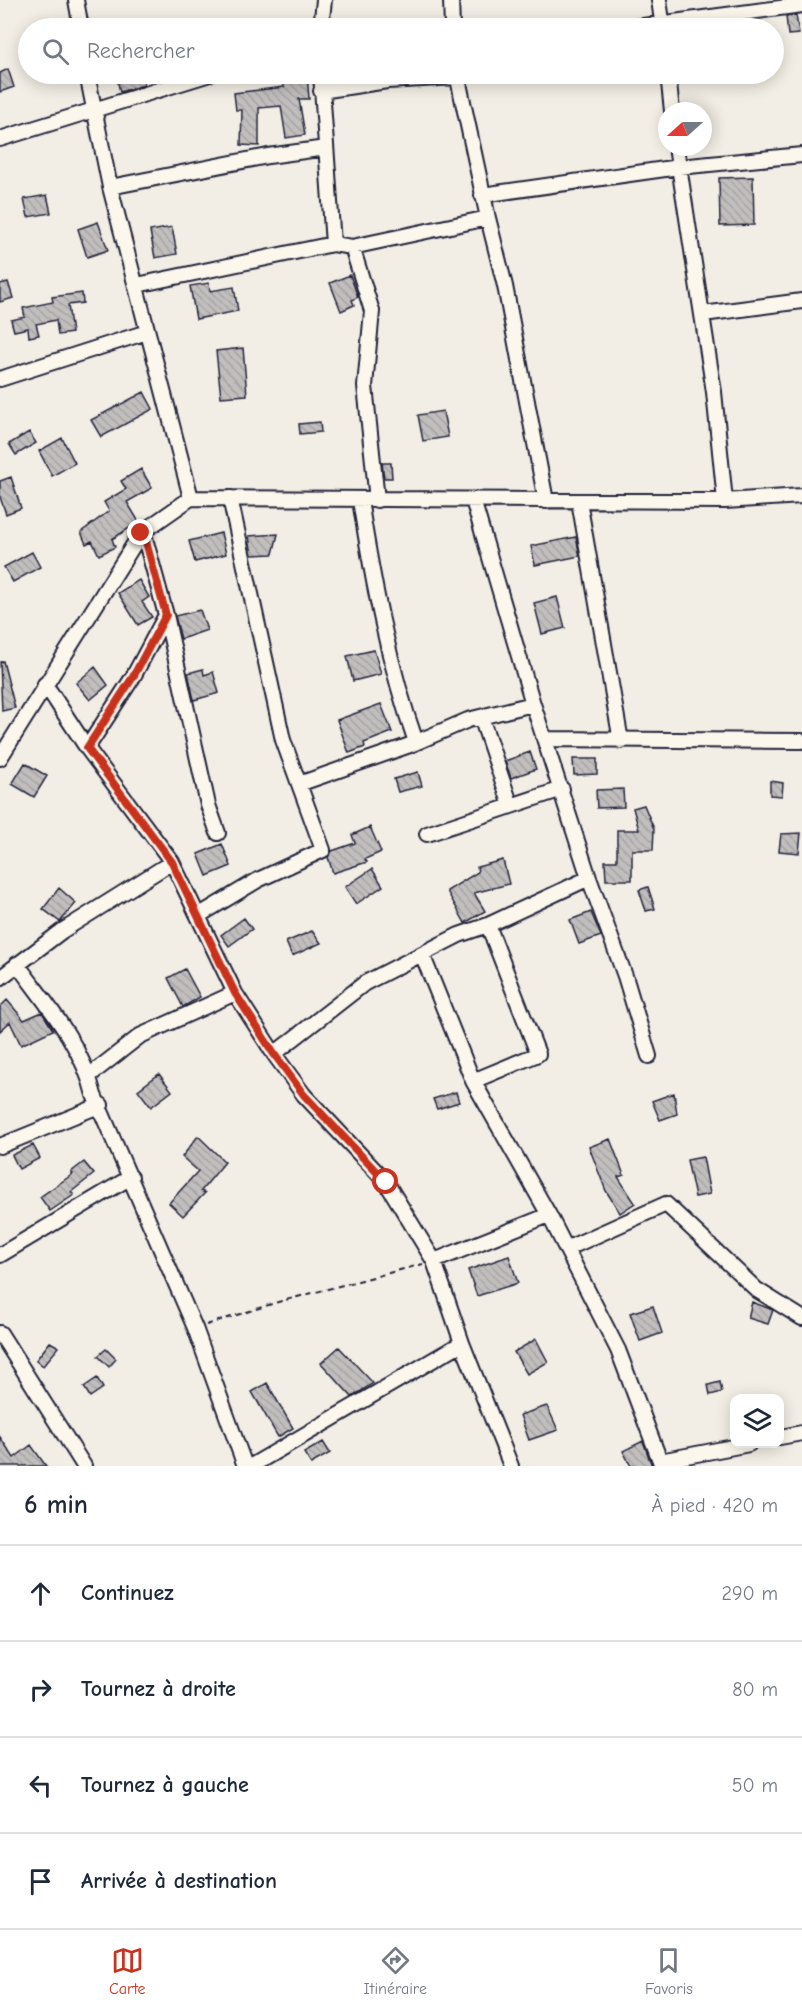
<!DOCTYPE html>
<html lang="fr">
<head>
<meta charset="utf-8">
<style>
  body { margin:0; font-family:"Comic Neue",sans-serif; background:#f6f6f7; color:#1f2937 }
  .controls { position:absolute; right:18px; bottom:18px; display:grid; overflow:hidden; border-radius:12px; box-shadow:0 3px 15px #0003 }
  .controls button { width:54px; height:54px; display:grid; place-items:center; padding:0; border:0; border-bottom:2px solid #e0e1e3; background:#fff; color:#1f2937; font:30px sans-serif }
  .compass { position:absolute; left:658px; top:102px; width:54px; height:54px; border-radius:50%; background:#fff; box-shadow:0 3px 15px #0003; rotate:249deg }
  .stop { position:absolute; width:18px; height:18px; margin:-14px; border:4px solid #c8321e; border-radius:50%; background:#fff }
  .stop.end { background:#c8321e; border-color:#fff; box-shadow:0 2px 6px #0008 }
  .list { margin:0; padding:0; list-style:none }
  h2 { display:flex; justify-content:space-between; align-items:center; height:78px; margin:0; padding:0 24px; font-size:26px }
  h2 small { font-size:20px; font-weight:400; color:#747a83 }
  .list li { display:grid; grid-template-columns:39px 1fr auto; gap:18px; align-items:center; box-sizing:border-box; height:96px; padding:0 24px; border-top:2px solid #e0e1e3 }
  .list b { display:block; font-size:22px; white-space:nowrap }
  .list em { font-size:20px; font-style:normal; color:#747a83 }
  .icon { flex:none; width:33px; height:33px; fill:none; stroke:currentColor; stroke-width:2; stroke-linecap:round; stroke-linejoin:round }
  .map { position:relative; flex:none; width:802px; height:1466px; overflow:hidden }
  .search { position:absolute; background:#fff; box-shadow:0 3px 15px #0003; left:18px; right:18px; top:18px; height:66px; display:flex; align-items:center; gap:15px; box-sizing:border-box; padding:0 21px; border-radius:33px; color:#747a83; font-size:22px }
  .sheet { height:462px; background:#fff }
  nav { display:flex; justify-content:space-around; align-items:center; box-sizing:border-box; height:84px; border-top:2px solid #e0e1e3; background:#fff; font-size:16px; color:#747a83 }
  nav a { display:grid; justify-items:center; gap:3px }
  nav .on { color:#c8321e }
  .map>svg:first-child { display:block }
</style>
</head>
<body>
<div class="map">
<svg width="802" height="1466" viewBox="0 0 802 1466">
  <defs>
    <pattern id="building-back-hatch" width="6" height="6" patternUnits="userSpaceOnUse" patternTransform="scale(1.5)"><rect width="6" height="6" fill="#c2bebe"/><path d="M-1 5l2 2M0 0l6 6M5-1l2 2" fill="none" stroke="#a6a3a4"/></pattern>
  </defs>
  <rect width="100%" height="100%" fill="#f2eee5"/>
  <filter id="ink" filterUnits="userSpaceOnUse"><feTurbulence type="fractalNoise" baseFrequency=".0167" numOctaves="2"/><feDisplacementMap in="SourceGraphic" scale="12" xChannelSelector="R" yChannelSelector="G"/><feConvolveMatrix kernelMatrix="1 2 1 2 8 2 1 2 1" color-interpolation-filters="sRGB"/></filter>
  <g filter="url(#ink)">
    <!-- building -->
    <path fill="url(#building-back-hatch)" stroke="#22223b" stroke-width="1.5" d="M796,15L799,34L788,35L786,16Z
      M8,69L14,87L0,92V73Z
      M116,74H142L144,85L120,92Z
      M283,74H307L309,99H299L305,135L286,138L281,106L259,108V146L241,145L242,110H236L234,93L284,87Z
      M753,177L754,225L720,226L719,178Z
      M47,195L51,213L28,217L24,199Z
      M98,222L108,250L87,257L78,229Z
      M172,227L177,254L155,258L150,231Z
      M350,275L358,297L352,300L354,305L341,311L330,283Z
      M8,282L13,298L0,302V284Z
      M209,283L210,291L234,287L238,311L196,319L190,286Z
      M82,293L83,303L68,305L72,333L58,335L56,320L36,324L39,335L29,337L28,328L14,331L11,320L25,317L23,308L53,302L52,297Z
      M243,348L247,395L221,397L216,351Z
      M144,392L153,409L101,437L91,420Z
      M443,411L448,437L423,441L418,415Z
      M320,422L321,432L300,434L299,424Z
      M29,432L36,443L16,455L9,444Z
      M62,438L75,463L52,476L39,451Z
      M382,463H391L392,478H384Z
      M141,469L152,488L127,502L139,522L112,539L115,547L99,555L92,541L86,544L81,532L109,511L104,502L126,489L121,481Z
      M11,477L21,508L6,514L0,497V481Z
      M221,533L226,554L195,562L189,541Z
      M278,534L273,554L252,555L249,536Z
      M576,537L580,556L535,565L531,546Z
      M32,552L40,567L13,582L4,567Z
      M139,580L149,597L142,602L152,617L138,625L118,593Z
      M557,597L565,628L542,634L534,603Z
      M200,610L207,630L181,639L175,616Z
      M374,650L381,674L353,681L347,656Z
      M3,661L15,708L2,711L0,662Z
      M95,667L108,685L90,700L76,683Z
      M203,669L204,675L213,672L219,693L194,700L188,673Z
      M381,704L392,732L364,743L365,747L349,753L337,720Z
      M530,752L536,769L511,778L505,761Z
      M573,759H597V774L574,775Z
      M25,763L47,776L34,797L12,784Z
      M418,772L422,786L398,792L394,779Z
      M770,781L783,783L782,796L770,795Z
      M623,789L624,807L597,808L596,790Z
      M644,805L654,829L653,850H632V880H606L605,861H617V830H639L633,808Z
      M370,827L381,852L365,859L367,862L333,873L328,857L332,851L355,843L352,835Z
      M801,833L799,853L779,851L781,834Z
      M222,844L231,866L207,876L198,854Z
      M503,860L509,884L474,893L485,911L465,923L447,891L478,872L477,867Z
      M372,869L383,886L356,904L345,887Z
      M648,887L655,909L646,911L639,890Z
      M59,888L76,903L60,922L43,909Z
      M591,912L601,936L579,944L570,920Z
      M244,918L252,929L229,946L221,935Z
      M312,931L321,943L292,956L286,942Z
      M185,969L200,997L183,1007L168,978Z
      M7,1000L24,1020L42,1012L53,1030L21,1045L10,1022L0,1031V1007Z
      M159,1074L172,1091L151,1107L138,1090Z
      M456,1092L459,1102L437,1109L433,1099Z
      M674,1093L677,1114L660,1120L652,1101Z
      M198,1136L225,1162L201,1191L205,1193L183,1216L169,1203L198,1171L182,1157Z
      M610,1139L624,1175L618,1177L635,1203L620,1213L606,1191L589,1147Z
      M33,1145L40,1158L19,1169L12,1155Z
      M703,1157L710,1194L695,1197L687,1160Z
      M84,1162L94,1174L71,1192L74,1195L50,1211L40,1197L73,1174L71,1172Z
      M509,1256L518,1283L477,1296L468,1270Z
      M752,1302L773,1310L768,1324L748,1318Z
      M653,1306L662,1333L640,1341L630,1313Z
      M536,1339L548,1362L527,1374L514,1352Z
      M50,1342L59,1347L43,1366L36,1360Z
      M339,1347L373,1383L352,1397L321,1363Z
      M106,1349L116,1359L109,1367L98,1356Z
      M97,1378L103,1388L90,1397L84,1387Z
      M720,1382L722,1392L710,1395L708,1385Z
      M267,1383L293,1428L278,1437L252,1392Z
      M547,1406L558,1430L529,1440L520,1415Z
      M0,1437L14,1458L31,1445L46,1466H0Z
      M643,1441L652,1466H631L623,1451Z
      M323,1442L330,1453L311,1464L304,1453Z"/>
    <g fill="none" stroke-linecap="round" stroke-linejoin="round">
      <!-- street casing -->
      <g stroke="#22223b" stroke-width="18">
        <path id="street" d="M76,0L81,28
          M451,0L452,28
          M659,0L663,28
          M321,28L324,0
          M628,28L802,5
          M87,74L110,187L191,498
          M321,74L333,244
          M668,74L672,111
          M321,91L387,81L458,77
          M0,139L210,74
          M676,147L714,392L725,501
          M110,187L268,156L326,148
          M482,195L679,167L802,155
          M488,218L505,286L546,501
          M352,247L372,311L365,386L377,500
          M137,285L333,244L352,247L488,218L457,74
          M703,314L802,301
          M0,379L147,332
          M360,500C373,582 388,663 416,742
          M473,500L533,704L589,878L625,976L649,1056
          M579,501L621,741
          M143,531L166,615L208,805L218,833
          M45,684L87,748L172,862L235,993L274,1054L304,1095L386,1182L434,1261L462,1343L511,1466
          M481,717L511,806
          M545,739L802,741
          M87,748L133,677L166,615
          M0,758L141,533L191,498L725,501L802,496
          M299,784L410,745L468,720L533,704
          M427,834L562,789
          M198,916L258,880L323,850L283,740L230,498
          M422,954L473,1081L549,1215L618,1350L662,1466
          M17,964C47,1005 82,1045 94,1095L195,1328L245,1466
          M0,978L62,931L172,862
          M274,1054L365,983L459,935L488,925L589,878
          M90,1075L140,1036L235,993
          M473,1081L538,1054L488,925
          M0,1146L101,1105
          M566,1249L666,1204L757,1290L802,1318
          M0,1255L131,1177
          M434,1261L549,1215
          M0,1333L84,1466
          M780,1437L802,1433
          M660,1461L749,1444
          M251,1466L462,1343"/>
      </g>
      <!-- path -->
      <path stroke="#22223b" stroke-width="2" stroke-dasharray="6 4.5" stroke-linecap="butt" d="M206,1325L278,1302L423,1264"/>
      <!-- street -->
      <use href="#street" stroke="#fbf7ec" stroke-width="14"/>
    </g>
  </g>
  <g fill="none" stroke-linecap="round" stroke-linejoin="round" filter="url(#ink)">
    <!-- route -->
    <path stroke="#c8321e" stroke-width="8" d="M141,533L143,531L166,615L133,677L87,748L172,862L235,993L274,1054L304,1095L386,1182"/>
  </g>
</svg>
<div class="controls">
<button><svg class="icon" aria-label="layers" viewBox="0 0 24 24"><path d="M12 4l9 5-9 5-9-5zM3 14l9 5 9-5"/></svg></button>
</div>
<svg class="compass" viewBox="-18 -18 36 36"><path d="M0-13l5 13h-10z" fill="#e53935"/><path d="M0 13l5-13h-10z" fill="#747a83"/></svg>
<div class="stop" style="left:386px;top:1182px"></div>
<div class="stop end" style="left:141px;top:533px"></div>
<div class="search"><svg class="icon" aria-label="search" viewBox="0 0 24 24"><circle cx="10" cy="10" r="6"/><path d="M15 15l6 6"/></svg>Rechercher</div>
</div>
<section class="sheet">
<h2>6 min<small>À pied · 420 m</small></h2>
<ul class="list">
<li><svg class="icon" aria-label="ahead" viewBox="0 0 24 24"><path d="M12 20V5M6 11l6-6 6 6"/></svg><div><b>Continuez</b></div><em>290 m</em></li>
<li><svg class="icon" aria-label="right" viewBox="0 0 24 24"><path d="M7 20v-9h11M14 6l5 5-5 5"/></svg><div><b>Tournez à droite</b></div><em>80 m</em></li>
<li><svg class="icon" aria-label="left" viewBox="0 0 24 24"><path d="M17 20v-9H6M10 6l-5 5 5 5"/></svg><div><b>Tournez à gauche</b></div><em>50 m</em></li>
<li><svg class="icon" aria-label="arrive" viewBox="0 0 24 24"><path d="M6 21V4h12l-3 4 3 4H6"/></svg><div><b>Arrivée à destination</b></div></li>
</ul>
</section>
<nav>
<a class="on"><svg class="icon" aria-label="map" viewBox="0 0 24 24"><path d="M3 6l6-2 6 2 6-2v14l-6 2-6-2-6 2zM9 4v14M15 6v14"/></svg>Carte</a>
<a><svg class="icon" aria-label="directions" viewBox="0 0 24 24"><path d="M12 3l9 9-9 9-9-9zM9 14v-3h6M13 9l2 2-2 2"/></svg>Itinéraire</a>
<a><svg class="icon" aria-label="saved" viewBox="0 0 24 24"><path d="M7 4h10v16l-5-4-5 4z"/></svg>Favoris</a>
</nav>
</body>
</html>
